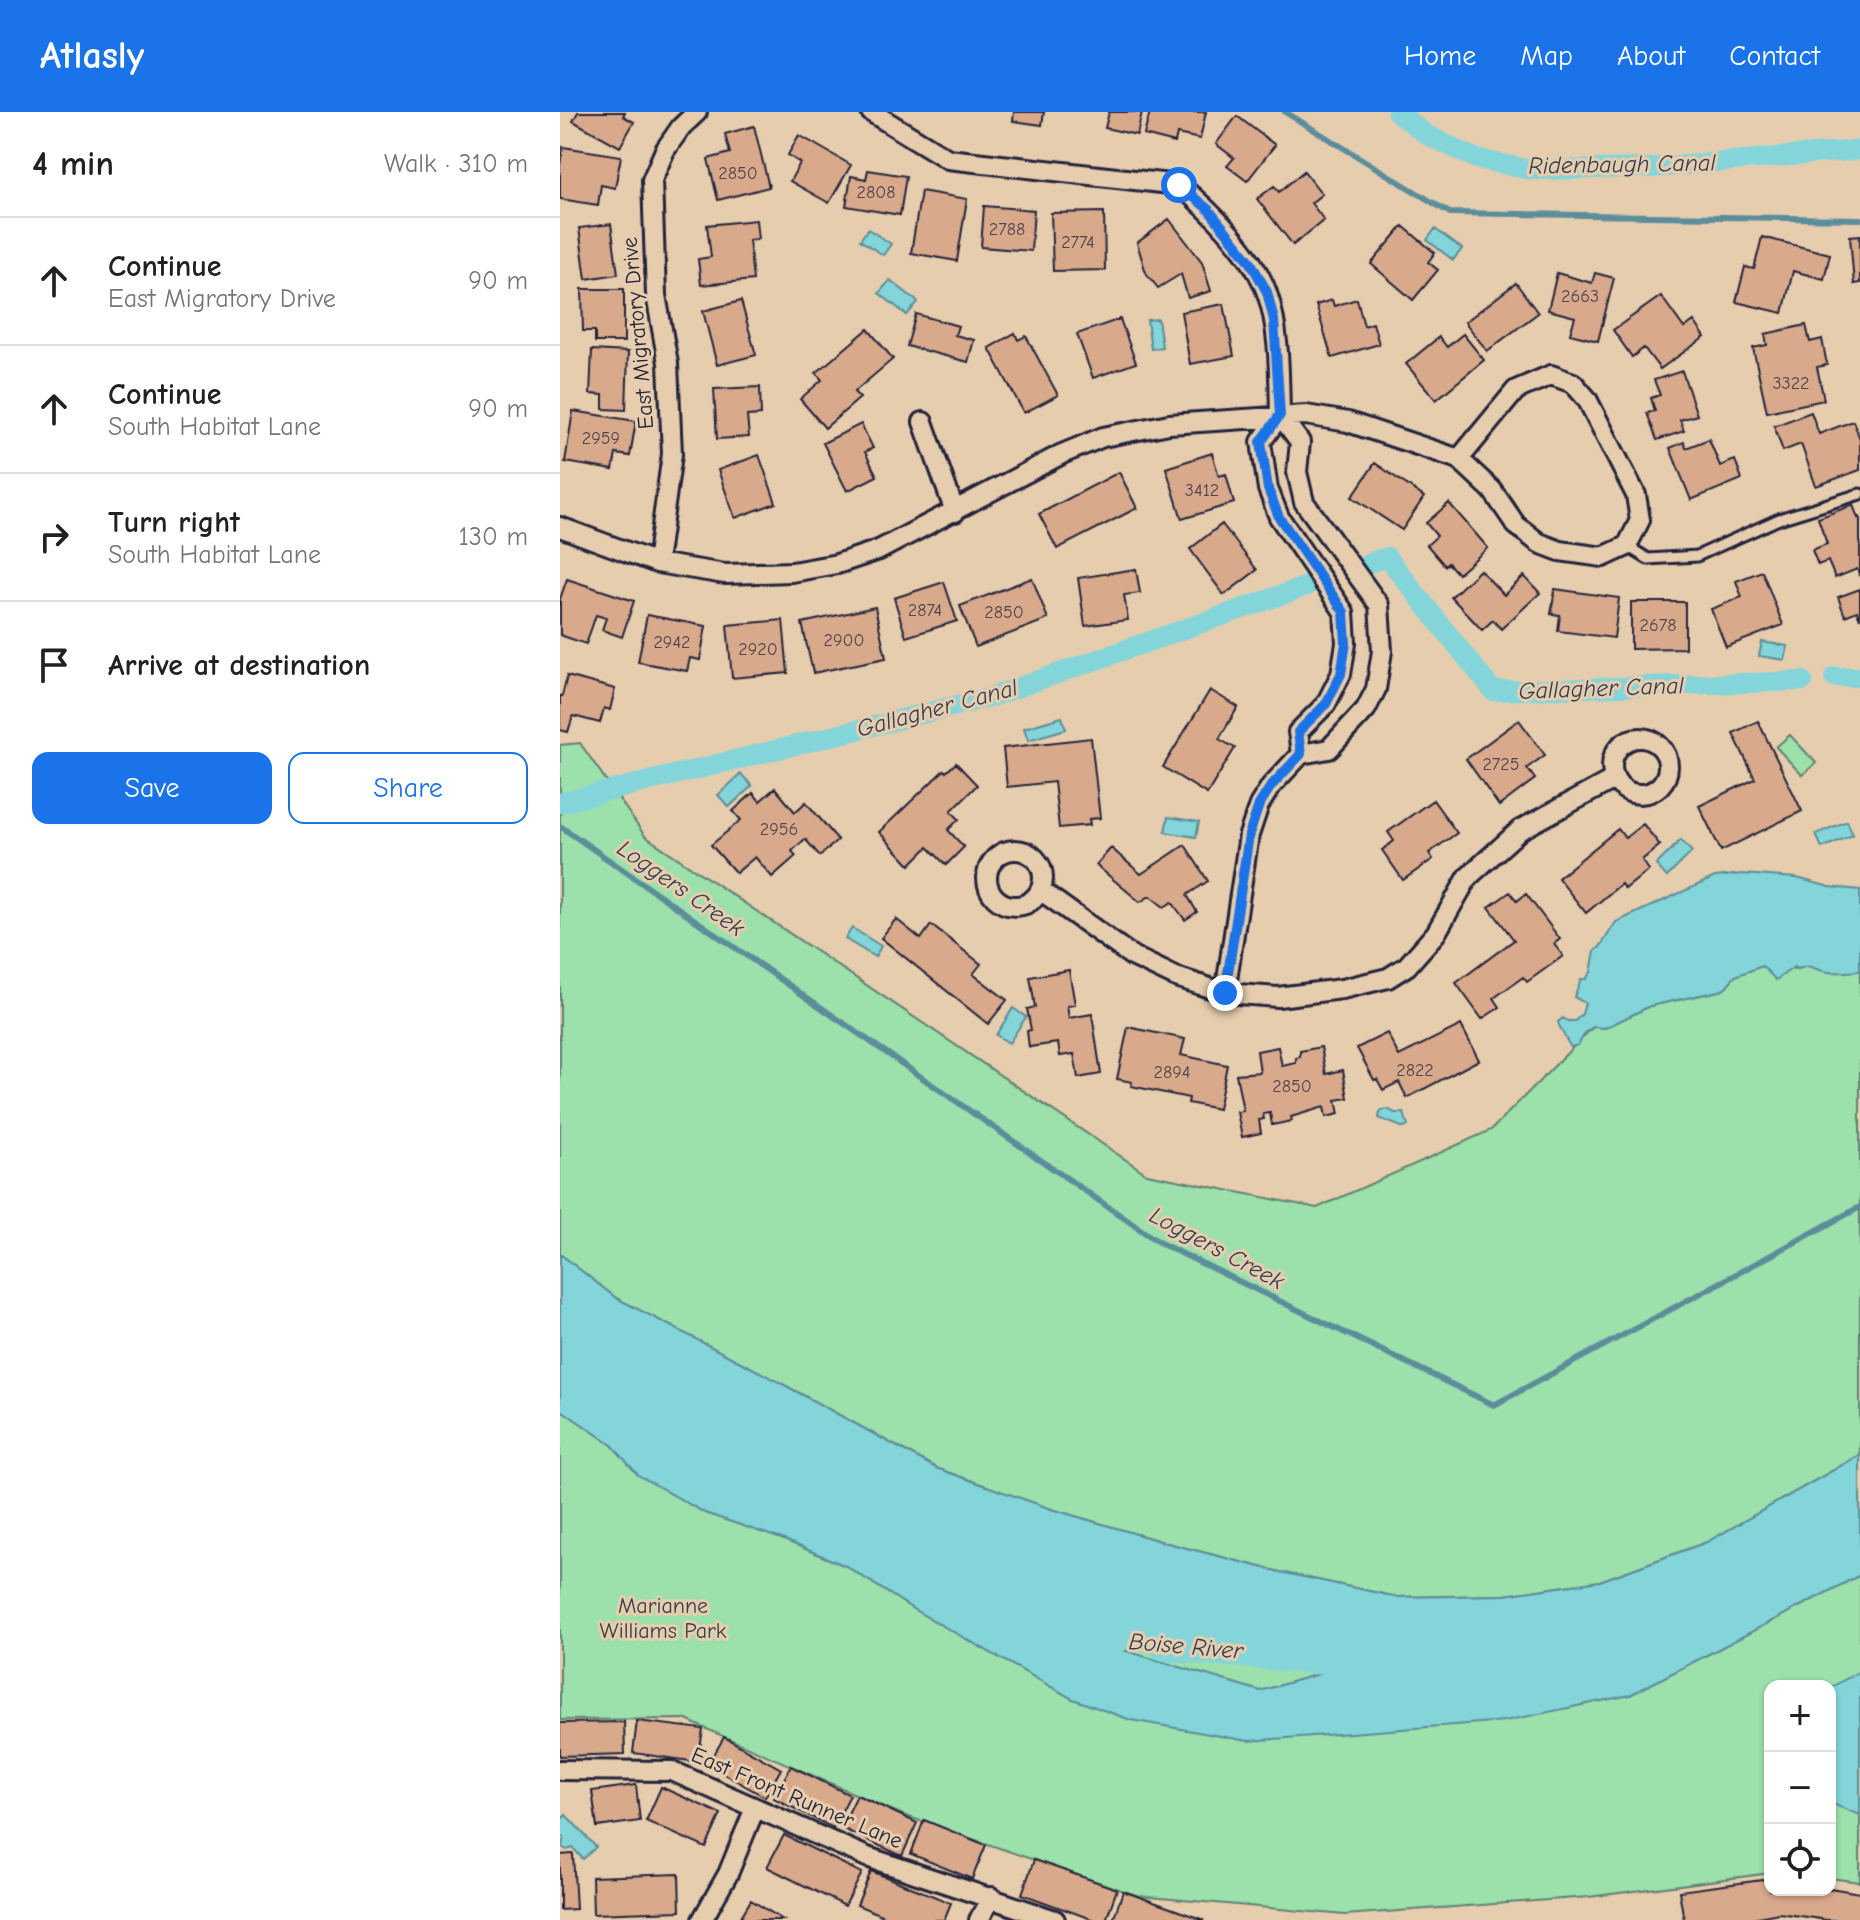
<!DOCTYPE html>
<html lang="en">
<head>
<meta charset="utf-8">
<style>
  body { margin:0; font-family:"Comic Neue",sans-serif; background:#f6f6f6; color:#202124 }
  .controls { position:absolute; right:24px; bottom:24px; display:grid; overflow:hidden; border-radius:16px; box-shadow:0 2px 6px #0004 }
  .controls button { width:72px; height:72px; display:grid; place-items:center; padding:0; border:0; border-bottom:2px solid #e0e0e0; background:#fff; color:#202124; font:40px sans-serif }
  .stop { position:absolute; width:24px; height:24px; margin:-18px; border:6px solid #1a73e8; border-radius:50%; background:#fff }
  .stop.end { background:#1a73e8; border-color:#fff; box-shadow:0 2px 8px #0008 }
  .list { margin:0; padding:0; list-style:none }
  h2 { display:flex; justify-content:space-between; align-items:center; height:104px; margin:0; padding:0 32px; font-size:34px }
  h2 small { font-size:26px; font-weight:400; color:#757577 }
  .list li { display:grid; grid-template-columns:52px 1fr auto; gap:24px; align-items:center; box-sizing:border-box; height:128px; padding:0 32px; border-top:2px solid #e0e0e0 }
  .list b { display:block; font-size:30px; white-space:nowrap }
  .list p { margin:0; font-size:26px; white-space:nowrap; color:#757577 }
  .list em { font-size:26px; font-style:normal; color:#757577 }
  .actions { display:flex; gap:16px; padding:24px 32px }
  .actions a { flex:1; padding:18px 0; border:2px solid #1a73e8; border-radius:16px; text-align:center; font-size:28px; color:#1a73e8 }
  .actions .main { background:#1a73e8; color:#fff }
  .icon { flex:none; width:44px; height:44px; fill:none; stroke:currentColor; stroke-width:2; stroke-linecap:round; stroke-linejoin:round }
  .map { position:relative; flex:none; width:1300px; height:1808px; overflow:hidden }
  header { display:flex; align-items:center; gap:48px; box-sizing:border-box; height:112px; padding:0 40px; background:#1a73e8; color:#fff }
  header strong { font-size:38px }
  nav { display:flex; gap:44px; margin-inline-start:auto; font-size:28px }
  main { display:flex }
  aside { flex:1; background:#fff }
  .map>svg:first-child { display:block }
</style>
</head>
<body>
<header>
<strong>Atlasly</strong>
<nav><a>Home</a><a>Map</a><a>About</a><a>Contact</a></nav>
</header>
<main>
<aside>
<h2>4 min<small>Walk · 310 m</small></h2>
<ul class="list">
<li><svg class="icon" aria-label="ahead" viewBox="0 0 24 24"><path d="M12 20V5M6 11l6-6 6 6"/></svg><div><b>Continue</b><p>East Migratory Drive</p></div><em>90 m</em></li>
<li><svg class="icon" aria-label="ahead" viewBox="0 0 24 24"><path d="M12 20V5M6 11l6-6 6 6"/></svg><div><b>Continue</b><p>South Habitat Lane</p></div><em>90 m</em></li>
<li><svg class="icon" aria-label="right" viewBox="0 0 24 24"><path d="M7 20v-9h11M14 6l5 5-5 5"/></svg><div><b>Turn right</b><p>South Habitat Lane</p></div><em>130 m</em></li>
<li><svg class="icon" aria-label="arrive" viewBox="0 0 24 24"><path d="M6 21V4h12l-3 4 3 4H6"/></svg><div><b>Arrive at destination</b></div></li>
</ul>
<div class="actions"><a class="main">Save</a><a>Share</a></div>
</aside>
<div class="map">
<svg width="1300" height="1808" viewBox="0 0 1300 1808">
  <rect width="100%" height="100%" fill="#e6cdae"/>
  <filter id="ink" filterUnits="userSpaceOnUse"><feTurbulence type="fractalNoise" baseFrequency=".0125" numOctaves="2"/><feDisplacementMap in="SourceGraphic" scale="16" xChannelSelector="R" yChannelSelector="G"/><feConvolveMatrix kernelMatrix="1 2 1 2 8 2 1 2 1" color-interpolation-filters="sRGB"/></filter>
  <g filter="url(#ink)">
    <!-- green -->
    <path fill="#9ce0ab" stroke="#5f8173" stroke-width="2" d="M1230,623L1256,651L1242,663L1216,635Z
      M20,631L85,724L587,1062L757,1096L931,1018L1033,915L1045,916L1090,894L1163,878L1175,864L1202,854L1238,857L1251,853L1264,859H1300V1343L1147,1430L1040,1469L945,1483L837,1485L720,1460L607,1431L491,1397L376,1356L219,1270L56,1186L0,1142V633Z
      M0,1297L52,1333L79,1363L145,1401L222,1427L286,1454L353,1497L513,1587L1070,1583L1300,1463V1770L1270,1766V1574H1210V1761L1029,1785L785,1803L579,1784L343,1703L124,1607L0,1608Z
      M687,1533H754L803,1545L798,1554L759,1562L700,1579L565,1539L576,1534L619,1539Z"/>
    <!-- water -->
    <path fill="#83d5da" stroke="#5c8d9a" stroke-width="2" fill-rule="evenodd" d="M308,117L331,132L323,143L300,128Z
      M875,117L902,137L893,148L867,128Z
      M330,168L358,190L347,203L319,181Z
      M598,207L602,235L591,237L587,208Z
      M1202,530L1228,534L1225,548L1199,544Z
      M502,605L506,617L468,628L464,616Z
      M181,662L192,674L169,695L158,683Z
      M608,705L639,710L636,725L605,720Z
      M1287,709L1293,723L1262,736L1256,722Z
      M1121,728L1132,740L1107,765L1096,753Z
      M1182,762L1237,766L1270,775L1300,778V859C1289,859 1275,862 1264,859C1252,857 1250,851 1238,857L1234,855L1216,868L1202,854L1175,864L1163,878L1090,894L1045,916L1033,915L1026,920L1018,933L1011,935C1008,932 999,914 998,910L1003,906L1008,909H1015L1022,902L1025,891L1014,885L1021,867H1026L1031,860L1035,839L1040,835L1056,810L1155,765Z
      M292,816L321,834L315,845L285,827Z
      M453,896L466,905L449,931L436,923Z
      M827,997L835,1001H844L848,1014L844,1016L819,1006L820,1000Z
      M0,1142L56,1186L219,1270L376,1356L491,1397L607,1431L720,1460L837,1485L945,1483L1040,1469L1147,1430L1300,1343V1463L1070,1583L945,1609L688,1629L571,1608L513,1587L353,1497L286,1454L222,1427L145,1401L78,1363L52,1333L0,1297ZM687,1533H754L803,1546L798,1554L759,1562L700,1579L566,1539L576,1534L619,1539Z
      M1300,1559V1703L1270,1691V1576Z
      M6,1703L36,1735L23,1747L13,1736L7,1738L2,1735L4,1726L0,1722V1709Z"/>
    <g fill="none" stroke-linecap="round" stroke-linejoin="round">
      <!-- stream -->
      <path stroke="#5c8d9a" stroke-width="6" d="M725,0L890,101L1300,107
        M0,714L600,1131L934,1293L1300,1095"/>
      <!-- canal -->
      <path stroke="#83d5da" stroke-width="20" d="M837,0L867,23L917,47L972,58L1091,56L1300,38
        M809,451L827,445L933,579L1243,569
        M1274,565H1300
        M0,691L431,585L747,474"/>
      <!-- river -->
      <path stroke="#83d5da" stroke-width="34" d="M605,1532L847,1553"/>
    </g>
    <!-- building -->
    <path fill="#d9a98b" stroke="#22223b" stroke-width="2" d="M18,0H65L63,4L74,10L60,35L13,9Z
      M454,0H484L482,13L453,9Z
      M549,0H582L577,23L545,16Z
      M590,0H646L640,27L617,22L615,31L584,23Z
      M677,4L715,33L687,69L667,54L674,46L656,32Z
      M194,14L209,75L158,88L148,47L170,41L165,22Z
      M239,23L291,53L269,91L230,69L240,51L228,43Z
      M3,35L61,44L55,76L41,73L38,93L0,87V53Z
      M308,58L346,64L340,103L286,94L291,64L306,67Z
      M744,59L762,82L751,91L764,108L733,133L697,87L714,74L719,80Z
      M361,79L407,87L397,149L351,141Z
      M424,94L474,98L471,139L421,135Z
      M544,100L545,158L493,159L491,101Z
      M609,107L642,150L651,179L628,186L621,162L598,176L586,161L577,131Z
      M196,108L198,127L189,128L193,168L141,173L138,147L151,145L147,113Z
      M51,112L58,162L26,167L19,116Z
      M843,114L875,141L868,150L878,158L853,188L811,152Z
      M1300,123V171L1294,172L1290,124Z
      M1202,125L1270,142L1264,167L1233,159L1223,201L1176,190L1185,155L1194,157Z
      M997,161L1032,171L1035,161L1054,166L1038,229L1010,222L1015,205L988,198Z
      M956,171L978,201L927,239L905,210Z
      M22,177H64V230H35V219H23Z
      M1101,184L1124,216L1134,209L1145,225L1100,257L1084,236L1072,245L1053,218Z
      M797,187L804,214L813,211L819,232L772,246L756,193L772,188L774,194Z
      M181,189L196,243L157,253L143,199Z
      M664,192L674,244L630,252L621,200Z
      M356,202L398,214L395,223L414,228L408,250L347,234Z
      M560,207L576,251L533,266L517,222Z
      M1246,213L1250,230L1262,227L1267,253L1257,255L1264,288L1207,300L1193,236L1207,233L1205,222Z
      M308,217L333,247L294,280L300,286L265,316L240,287L262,268L256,261Z
      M455,221L458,228L466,224L498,283L464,301L429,236Z
      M903,222L924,248L876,288L846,252L879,225L887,235Z
      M32,238L68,240L66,298L43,297V283L30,282Z
      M1122,259L1137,303L1120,308L1124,319L1097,328L1087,301L1095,299L1091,286L1100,283L1094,268Z
      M200,275L201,303L187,304L189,325L157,327L154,277Z
      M13,299L76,309L70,344L56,342L53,358L5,350Z
      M1251,300L1259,322L1293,309L1300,327V358L1256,374L1241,332L1223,339L1214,314Z
      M301,312L313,336L305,340L317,364L287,379L263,331Z
      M1149,327L1160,354L1175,348L1182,367L1131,388L1110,336L1124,330L1126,336Z
      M652,341L659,364L666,362L674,391L622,407L606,356Z
      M199,343L216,391L175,406L158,358Z
      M815,351L864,385L842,418L792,385Z
      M559,360L577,396L497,437L479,402Z
      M889,391L928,436L898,462L888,451L885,454L867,433L877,424L866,411Z
      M1293,393L1298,406L1300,405V465L1297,457L1275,466L1268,449L1258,453L1252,438L1267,432L1258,406Z
      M662,412L697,458L664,483L630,437Z
      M576,457L580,481L564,483L568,508L525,514L518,466Z
      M920,458L944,483L964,464L980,481L941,517L933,508L922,518L891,485Z
      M1202,459L1223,513L1166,535L1151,497L1182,485L1176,469Z
      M472,466L488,507L416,535L400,494Z
      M7,467L74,489L62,525L42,518L46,506L36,503L26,532L0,523V487Z
      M384,470L397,509L346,525L334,486Z
      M995,477L1059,486L1054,526L998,519L1000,503L991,502Z
      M1300,477V507L1297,499L1285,504L1278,485Z
      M1071,490H1125V536L1071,537Z
      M315,495L326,546L253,561L242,511Z
      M87,503L146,514L140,548L130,546L127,559L78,550Z
      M223,508L228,561L172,566L167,513Z
      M7,564L55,577L50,598L44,596L40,611L13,604L8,620L0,618V584H2Z
      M650,578L678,595L659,627L675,636L647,682L603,655Z
      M959,608L985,643L967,656L975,667L939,694L906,647Z
      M1198,609L1242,699L1161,739L1139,694L1195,667L1173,621Z
      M531,626L540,706L529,707L530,713L499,716L494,670L447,675L443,636Z
      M396,651L417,673L391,699L399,707L388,718L404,735L386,753L368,735L350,753L319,720L384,658L386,660Z
      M215,676L235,700L246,690L278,728L260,744L245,727L232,739L236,744L212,765L195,745L176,761L151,733L181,708L173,699L193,681L200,689Z
      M873,688L897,721L869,741L873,747L843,768L822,738L834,729L828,720Z
      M1083,712L1100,733L1082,748L1089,758L1065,777L1061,772L1026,801L998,766L1058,717L1065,726Z
      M625,733L648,769L627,783L637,800L625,808L612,790L604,795L590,784L580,790L536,753L551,736L581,762Z
      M950,780L957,789L966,782L1000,827L994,832L1003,844L967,870L963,865L934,886L940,895L922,907L896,871L954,828L929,795Z
      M336,807L361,827L371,813L421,852L413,862L447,888L428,912L321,826Z
      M509,858L515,893L507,894L509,906L532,902L541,962L518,966L514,942L500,944L498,931L469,935L467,919L471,918L467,897L475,895L470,865Z
      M901,913L919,948L847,986L839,970L823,978L817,967L814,968L797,936L827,921L839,944Z
      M568,915L625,927L621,943L667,953L658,997L628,991L629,986L571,974L572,970L557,967Z
      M718,935L722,954L736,951V946L740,945V939L761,935L766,962L783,958L788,986L776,988L779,1002L766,1005L764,995L731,1005L732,1009L712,1013L710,1001L703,1002L704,1007L699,1008L701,1021L682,1025L677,1000L683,999L676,962L700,960L697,939Z
      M77,1609L143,1617L138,1650L73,1641Z
      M64,1610L65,1642L0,1644V1611Z
      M164,1625L221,1657L205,1685L148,1653Z
      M231,1654L290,1683L273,1716L214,1686Z
      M76,1673L80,1709L37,1715L32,1679Z
      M101,1675L161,1702L146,1736L86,1709Z
      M297,1683L357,1711L342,1744L281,1716Z
      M364,1708L426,1733L412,1767L351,1742Z
      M224,1723L302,1761L285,1794L207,1755Z
      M13,1742L16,1797L0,1798V1743Z
      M474,1748L557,1777L546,1808H534L462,1782Z
      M311,1759L391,1791L384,1808H333L297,1793Z
      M119,1762L120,1799L33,1802L32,1765Z
      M1210,1767V1778H1270V1776L1300,1781V1808H1267L1219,1801L1182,1808H1124L1119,1779Z
      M563,1779L644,1808H553Z
      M191,1788L223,1808H179Z"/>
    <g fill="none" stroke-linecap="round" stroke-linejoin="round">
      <!-- lane casing -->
      <g stroke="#22223b" stroke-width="15">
        <path id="lane" d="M1067,434L1088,447L1137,444L1219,407L1300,382"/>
      </g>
      <!-- street casing -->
      <g stroke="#22223b" stroke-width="24">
        <path id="street" d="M311,0L388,47L619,73C651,99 693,141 707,181C720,218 719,264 720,303
          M720,303L740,330L737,360L744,390L819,493L822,539L816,577L806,597L769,637L741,642L738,620L766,592L781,562L786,531L784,500L719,405L708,377L701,330Z
          M363,310L395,400
          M0,415L97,451L165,462L232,460L277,452L319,438L502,342L543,325L609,312L746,303L788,310L899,347L932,378L956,413L979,431L1000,439L1043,445L1067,434L1080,408L1076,383L1027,287L1013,271L991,263L956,278L899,347
          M97,451L112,342L108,251L96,183L92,68L105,38L121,15L137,0
          M1052 654a28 28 0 1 1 56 0a28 28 0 1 1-56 0Z
          M427 766a28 28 0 1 1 56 0a28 28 0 1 1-56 0Z
          M480,778L572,844L616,865L665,881L718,885L782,877L828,866L847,854L876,821L908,765L960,718L1054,667
          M665,881L689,723L699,693L711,674L741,642
          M0,1658L112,1659L307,1745L495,1808
          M142,1808L168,1762L195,1696
          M419,1808L431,1785"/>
      </g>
      <!-- lane -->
      <use href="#lane" stroke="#e6cdae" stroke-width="9"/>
      <!-- street -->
      <use href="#street" stroke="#e6cdae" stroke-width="18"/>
    </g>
  </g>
  <g fill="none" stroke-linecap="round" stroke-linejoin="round" filter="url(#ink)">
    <!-- route -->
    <path stroke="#1a73e8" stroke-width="10" d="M619,73L648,97L690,149L707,180L714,208L720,303L701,330L708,377L719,405L784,500L786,531L781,562L766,592L738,620L741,642L711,674L699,693L689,723L665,881"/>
  </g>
  <g text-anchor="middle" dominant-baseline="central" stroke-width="6" stroke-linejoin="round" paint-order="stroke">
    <!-- number labels -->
    <g font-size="18" fill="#50444f">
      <text x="178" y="61">2850</text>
      <text x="316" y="80">2808</text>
      <text x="447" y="117">2788</text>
      <text x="518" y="130">2774</text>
      <text x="1020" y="184">2663</text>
      <text x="1231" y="271">3322</text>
      <text x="41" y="326">2959</text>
      <text x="642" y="378">3412</text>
      <text x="365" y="498">2874</text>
      <text x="444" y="500">2850</text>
      <text x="1098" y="513">2678</text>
      <text x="284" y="528">2900</text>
      <text x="112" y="530">2942</text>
      <text x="198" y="537">2920</text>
      <text x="941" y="652">2725</text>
      <text x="219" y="717">2956</text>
      <text x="855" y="958">2822</text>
      <text x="612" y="960">2894</text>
      <text x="732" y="974">2850</text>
    </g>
    <!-- street labels -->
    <g font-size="22" fill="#22223b" stroke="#e6cdae">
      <text transform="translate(78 221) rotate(-95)">East Migratory Drive</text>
      <text transform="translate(237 1686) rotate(23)">East Front Runner Lane</text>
    </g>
    <!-- park labels -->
    <g font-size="22" fill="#343e4c" stroke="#e6cdae">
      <text x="103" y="1494">Marianne<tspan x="103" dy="25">Williams Park</tspan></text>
    </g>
    <!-- water labels -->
    <g font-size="24" font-style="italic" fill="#313d53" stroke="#e6cdae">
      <text transform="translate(1062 52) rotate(-1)">Ridenbaugh Canal</text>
      <text transform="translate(1041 576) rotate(-2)">Gallagher Canal</text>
      <text transform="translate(377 596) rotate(-15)">Gallagher Canal</text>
      <text transform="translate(121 776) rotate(35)">Loggers Creek</text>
      <text transform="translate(657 1136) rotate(28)">Loggers Creek</text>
      <text transform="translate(626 1534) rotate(5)">Boise River</text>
    </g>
  </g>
</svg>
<div class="controls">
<button>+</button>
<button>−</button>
<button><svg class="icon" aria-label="locate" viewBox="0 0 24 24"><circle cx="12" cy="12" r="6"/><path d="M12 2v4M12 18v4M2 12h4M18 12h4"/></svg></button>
</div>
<div class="stop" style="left:619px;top:73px"></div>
<div class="stop end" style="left:665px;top:881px"></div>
</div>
</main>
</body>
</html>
